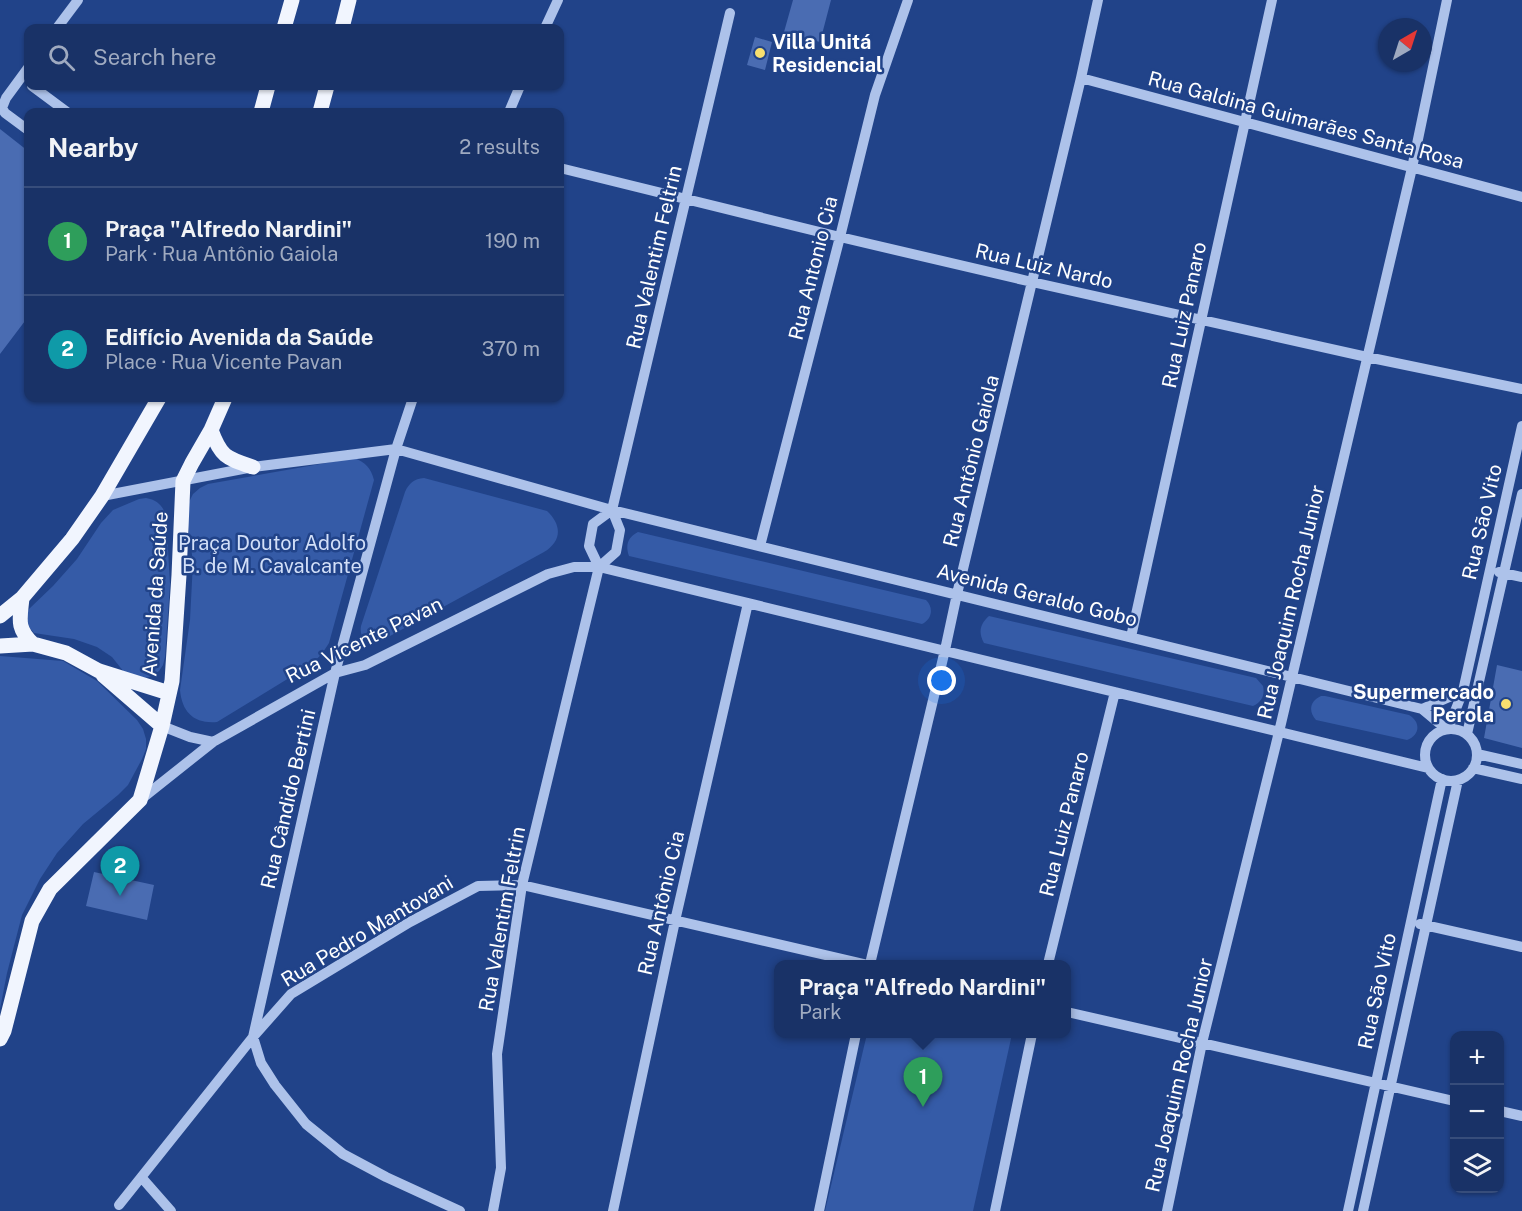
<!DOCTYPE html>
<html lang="en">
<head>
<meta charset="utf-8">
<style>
  body { margin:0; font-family:"Public Sans",sans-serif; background:#223a6d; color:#f1f3f6 }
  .controls { position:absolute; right:18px; bottom:18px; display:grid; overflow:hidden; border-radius:12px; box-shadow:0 2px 4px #0004 }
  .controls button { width:54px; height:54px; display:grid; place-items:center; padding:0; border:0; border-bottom:2px solid #374d7b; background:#193267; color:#f1f3f6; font:30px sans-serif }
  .compass { position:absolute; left:1378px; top:18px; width:54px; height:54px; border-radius:50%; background:#193267; box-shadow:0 2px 4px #0004; rotate:39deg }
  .you { position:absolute; left:942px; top:681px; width:21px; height:21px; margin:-15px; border:4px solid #fff; border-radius:50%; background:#1a73e8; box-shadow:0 0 0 9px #1a73e833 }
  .badge { display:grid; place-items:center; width:39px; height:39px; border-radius:50%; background:#8bbbb9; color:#fff; font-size:20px; font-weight:700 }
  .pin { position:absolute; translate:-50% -50px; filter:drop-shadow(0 2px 3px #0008) }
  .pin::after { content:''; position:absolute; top:32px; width:21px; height:18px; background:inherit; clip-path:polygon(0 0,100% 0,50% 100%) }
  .popup { position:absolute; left:774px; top:960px; width:297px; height:78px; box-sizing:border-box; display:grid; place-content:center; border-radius:12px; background:#193267; filter:drop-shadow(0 2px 4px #0005); font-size:20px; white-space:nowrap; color:#9faac0 }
  .popup b { font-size:22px; color:#f1f3f6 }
  .popup::after { content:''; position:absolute; left:50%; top:100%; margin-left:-12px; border:12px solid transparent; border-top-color:#193267 }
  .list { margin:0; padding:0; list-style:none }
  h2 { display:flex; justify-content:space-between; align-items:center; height:78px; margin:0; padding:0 24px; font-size:26px }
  h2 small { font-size:20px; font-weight:400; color:#9faac0 }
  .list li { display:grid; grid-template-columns:39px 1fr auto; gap:18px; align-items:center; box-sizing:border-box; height:108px; padding:0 24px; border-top:2px solid #374d7b }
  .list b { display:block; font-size:22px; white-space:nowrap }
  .list p { margin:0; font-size:20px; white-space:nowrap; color:#9faac0 }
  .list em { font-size:20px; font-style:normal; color:#9faac0 }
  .icon { flex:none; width:33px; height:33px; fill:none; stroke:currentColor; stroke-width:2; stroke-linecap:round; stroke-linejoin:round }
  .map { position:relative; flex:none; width:1522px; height:1211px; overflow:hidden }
  .search { position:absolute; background:#193267; box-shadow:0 2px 4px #0004; left:24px; top:24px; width:540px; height:66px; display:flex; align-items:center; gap:15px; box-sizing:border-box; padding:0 21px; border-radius:12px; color:#9faac0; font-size:22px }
  .panel { position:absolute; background:#193267; box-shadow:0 2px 4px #0004; left:24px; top:108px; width:540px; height:294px; border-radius:12px }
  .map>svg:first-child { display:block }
</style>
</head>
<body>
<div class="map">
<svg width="1522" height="1211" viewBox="0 0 1522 1211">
  <rect width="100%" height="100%" fill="#214389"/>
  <!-- green -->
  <path fill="#355ba7" d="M354,458C365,462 371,468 374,480L329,643C323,653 317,660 307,667L217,722C195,724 182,713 180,690L190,620L193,562L186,511L189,502L193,494L200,488L208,484Z
    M424,478L547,511C562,525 562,541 544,552L379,642C367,645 359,638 361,626L405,492C409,483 414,479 424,478Z
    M146,498C157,500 162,505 166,515L170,584L165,657L163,665L159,671L152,676L145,678L124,672L112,657L97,647L74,639L34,633L28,626L27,613L29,609L53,586L77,559L101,523L113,510L139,499Z
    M638,532L926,600C934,608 932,619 922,624L629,556C625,545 628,537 638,532Z
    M989,616L1256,678L1263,686C1265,695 1262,702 1253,706L984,643C978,632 980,624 989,616Z
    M0,656L63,661L97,681L137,720L143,729L146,739V749L142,759L128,785L118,795L83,824L57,853L40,879L22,915L7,973L0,1009Z
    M1321,696H1325L1409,715C1421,722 1420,735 1407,740L1316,720C1308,711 1310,701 1321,696Z
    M867,1034H1012L973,1211H825Z"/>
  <!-- building -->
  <path fill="#4a6cb2" d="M793,0H831L820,42L784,32Z
    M755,37L772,42L765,70L747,65Z
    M0,129L28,151V317L0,354Z
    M1497,665L1522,671V748L1484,738Z
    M94,872L154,885L147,920L86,906Z"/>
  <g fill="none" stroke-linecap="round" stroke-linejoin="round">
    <!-- minor -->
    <path stroke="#adc2ea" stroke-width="10" d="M57,28L78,0
      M545,28L558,0
      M28,68L6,98L2,108L5,113L28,130
      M1081,78L1522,197
      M32,86L67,112
      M509,112L520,86
      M560,168L840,237L1032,282L1367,357L1522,389
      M413,398L396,449L335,673L253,1037L261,1063L275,1085L306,1124L343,1154L386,1177L460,1211
      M102,496L253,467L396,449L612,510L1422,709L1446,729
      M760,546L840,237L875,95L908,0
      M599,567L589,546L593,524L612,510
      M1499,572L1522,577
      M1131,637L1272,0
      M1422,709L1463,691
      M162,726L190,737L213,742
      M1448,729L1463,691L1522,426
      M1425 755a26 26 0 1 1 52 0a26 26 0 1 1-52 0Z
      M1467,734L1522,494
      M1477,754L1522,764
      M1473,768L1522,779
      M140,800L213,742L335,673L365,665L548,574L574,567H599L1428,768
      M1420,924L1522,947
      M870,964L945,650L957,594L1081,78L1098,0
      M1048,964L1115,692
      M1067,1012L1454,1101
      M1500,1111L1522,1116
      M142,1178L171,1211
      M119,1205L253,1037L291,994L410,922L478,886L522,885L864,964
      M493,1211L501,1168L497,1054L522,885L599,567L616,552L620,530L612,510L730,13
      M613,1211L675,921L748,603
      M819,1211L856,1034
      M995,1211L1032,1034
      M1167,1211L1202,1043L1279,732L1412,168L1447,0
      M1348,1211L1442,779
      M1363,1211L1458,780"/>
    <!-- major -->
    <path stroke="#f1f5fe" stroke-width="15" d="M284,28L292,0
      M342,28L349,0
      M261,112L268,86
      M320,112L327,86
      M211,430C221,457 226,458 253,467
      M22,598C20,619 16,628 33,644
      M0,616L22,598L72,539L102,496L159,398
      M0,646L33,644L66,653L99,671L169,693
      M103,675L162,726
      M0,1039L4,1031L32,921L50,889L140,800L162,726L172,681L179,575L183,481L192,463L211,430L225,398"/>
  </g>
  <!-- markers -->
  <g fill="#f7df6f" stroke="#214389" stroke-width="2">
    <circle cx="760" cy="53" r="6"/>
    <circle cx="1506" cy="704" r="6"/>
  </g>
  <g text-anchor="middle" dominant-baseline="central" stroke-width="5" stroke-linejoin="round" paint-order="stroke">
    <!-- poi labels -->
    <g font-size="20" font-weight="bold" fill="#fff" stroke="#214389" text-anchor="start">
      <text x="772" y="42">Villa Unitá<tspan x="772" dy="23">Residencial</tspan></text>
      <text x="1494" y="692" text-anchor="end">Supermercado<tspan x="1494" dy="23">Perola</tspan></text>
    </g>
    <!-- street labels -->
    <g font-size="20" fill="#fff" stroke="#214389">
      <text transform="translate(1306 120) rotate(15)">Rua Galdina Guimarães Santa Rosa</text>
      <text transform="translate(654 257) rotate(-77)">Rua Valentim Feltrin</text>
      <text transform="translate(1044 266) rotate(13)">Rua Luiz Nardo</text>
      <text transform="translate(813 268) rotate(-76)">Rua Antonio Cia</text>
      <text transform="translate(1184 315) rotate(-78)">Rua Luiz Panaro</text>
      <text transform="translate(971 461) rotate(-76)">Rua Antônio Gaiola</text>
      <text transform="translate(1482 522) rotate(-77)">Rua São Vito</text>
      <text transform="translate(155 594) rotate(-86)">Avenida da Saúde</text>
      <text transform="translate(1037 595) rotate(14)">Avenida Geraldo Gobo</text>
      <text transform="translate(1291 602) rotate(-77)">Rua Joaquim Rocha Junior</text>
      <text transform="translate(364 640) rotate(-26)">Rua Vicente Pavan</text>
      <text transform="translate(288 799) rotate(-77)">Rua Cândido Bertini</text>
      <text transform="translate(1064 824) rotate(-76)">Rua Luiz Panaro</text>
      <text transform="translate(661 903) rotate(-77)">Rua Antônio Cia</text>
      <text transform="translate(502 919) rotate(-80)">Rua Valentim Feltrin</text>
      <text transform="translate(367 931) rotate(-31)">Rua Pedro Mantovani</text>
      <text transform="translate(1377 991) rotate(-78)">Rua São Vito</text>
      <text transform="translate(1179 1075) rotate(-77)">Rua Joaquim Rocha Junior</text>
    </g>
    <!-- park labels -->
    <g font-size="20" fill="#d2dff8" stroke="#214389">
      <text x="272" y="543">Praça Doutor Adolfo<tspan x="272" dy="23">B. de M. Cavalcante</tspan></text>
    </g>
  </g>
</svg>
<div class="controls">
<button>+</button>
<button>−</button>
<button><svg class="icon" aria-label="layers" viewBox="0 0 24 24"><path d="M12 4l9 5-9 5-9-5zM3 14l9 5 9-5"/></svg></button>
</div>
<svg class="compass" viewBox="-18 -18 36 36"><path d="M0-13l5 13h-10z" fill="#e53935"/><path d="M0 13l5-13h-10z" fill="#9faac0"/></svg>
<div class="you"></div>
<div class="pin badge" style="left:923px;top:1107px;background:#2e9e5b">1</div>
<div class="popup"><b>Praça &quot;Alfredo Nardini&quot;</b>Park</div>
<div class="pin badge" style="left:120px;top:896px;background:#0f9aa8">2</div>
<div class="search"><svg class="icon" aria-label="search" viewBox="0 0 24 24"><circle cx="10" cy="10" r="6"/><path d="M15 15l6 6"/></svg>Search here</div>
<section class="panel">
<h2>Nearby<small>2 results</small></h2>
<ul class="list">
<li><span class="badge" style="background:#2e9e5b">1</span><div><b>Praça &quot;Alfredo Nardini&quot;</b><p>Park · Rua Antônio Gaiola</p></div><em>190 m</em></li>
<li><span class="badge" style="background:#0f9aa8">2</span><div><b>Edifício Avenida da Saúde</b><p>Place · Rua Vicente Pavan</p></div><em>370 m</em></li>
</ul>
</section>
</div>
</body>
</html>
